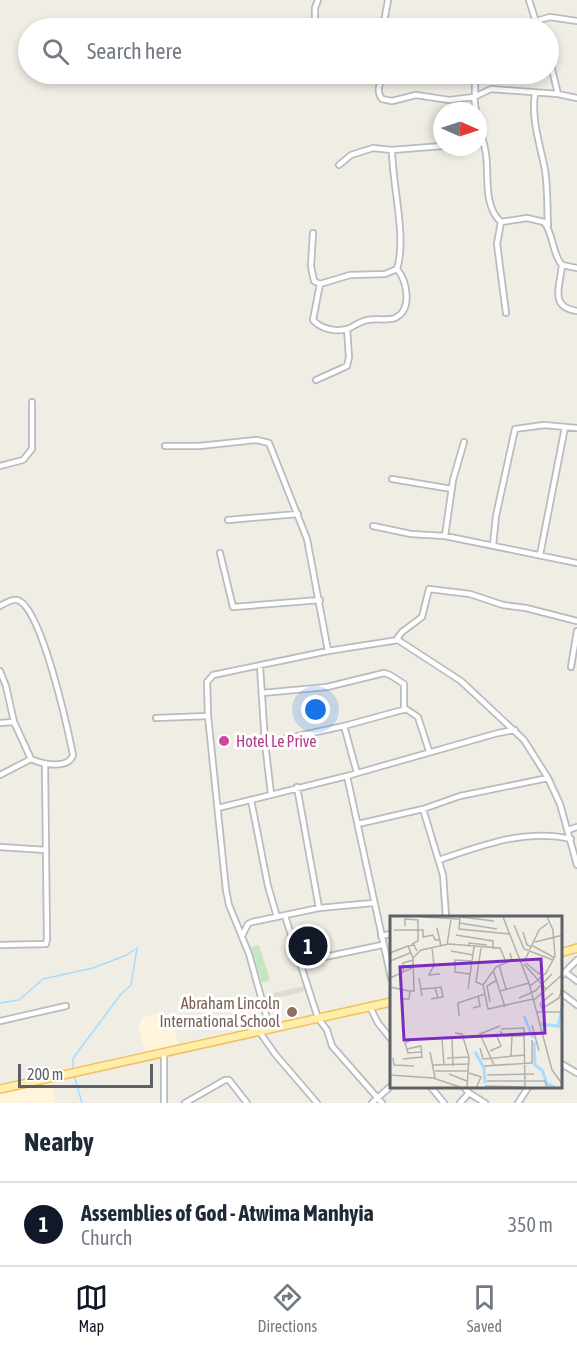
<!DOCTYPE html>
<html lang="en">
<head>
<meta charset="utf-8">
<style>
  body { margin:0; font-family:"Asap Condensed",sans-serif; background:#f2f2f3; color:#1f2937 }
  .compass { position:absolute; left:433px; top:102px; width:54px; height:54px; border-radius:50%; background:#fff; box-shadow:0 3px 9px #0003; rotate:93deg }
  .scale { position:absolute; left:18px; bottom:15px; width:135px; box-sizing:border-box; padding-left:6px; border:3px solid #5d6166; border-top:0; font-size:16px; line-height:21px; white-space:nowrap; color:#5d6166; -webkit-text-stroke:4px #fff; paint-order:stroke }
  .you { position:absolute; left:316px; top:710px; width:21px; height:21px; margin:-15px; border:4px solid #fff; border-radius:50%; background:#1a73e8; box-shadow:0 0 0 9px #1a73e833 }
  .badge { display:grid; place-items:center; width:39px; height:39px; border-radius:50%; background:#111827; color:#fff; font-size:20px; font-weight:700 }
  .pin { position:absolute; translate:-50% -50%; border:3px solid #fff; box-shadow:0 2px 6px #0006 }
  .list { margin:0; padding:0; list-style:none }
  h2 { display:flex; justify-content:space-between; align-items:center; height:78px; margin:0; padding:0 24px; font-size:26px }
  h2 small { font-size:20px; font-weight:400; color:#747a83 }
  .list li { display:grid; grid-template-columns:39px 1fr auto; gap:18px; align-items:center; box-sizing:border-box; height:84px; padding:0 24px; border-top:2px solid #e0e1e3 }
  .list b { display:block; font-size:22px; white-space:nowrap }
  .list p { margin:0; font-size:20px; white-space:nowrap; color:#747a83 }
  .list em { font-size:20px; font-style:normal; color:#747a83 }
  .icon { flex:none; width:33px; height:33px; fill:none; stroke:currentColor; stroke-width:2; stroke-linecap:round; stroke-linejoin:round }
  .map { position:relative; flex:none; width:577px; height:1103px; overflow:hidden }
  .search { position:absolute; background:#fff; box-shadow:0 3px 9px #0003; left:18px; right:18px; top:18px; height:66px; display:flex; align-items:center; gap:15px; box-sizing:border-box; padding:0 21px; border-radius:33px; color:#747a83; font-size:22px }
  .sheet { height:162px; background:#fff }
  nav { display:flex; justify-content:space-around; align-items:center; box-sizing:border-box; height:84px; border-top:2px solid #e0e1e3; background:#fff; font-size:16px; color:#747a83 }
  nav a { display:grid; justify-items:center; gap:3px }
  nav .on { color:#111827 }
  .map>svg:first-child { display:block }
</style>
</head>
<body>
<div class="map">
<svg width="577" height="1103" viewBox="0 0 577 1103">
  <rect width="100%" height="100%" fill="#f0ede5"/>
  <!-- commercial -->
  <path fill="#fef5dc" d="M162,1012L166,1025L172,1023L178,1044L145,1051L138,1027L143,1017Z
    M52,1080L56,1103H0V1091Z"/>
  <!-- education -->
  <path fill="#e0dcd3" d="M304,986L305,991L274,999L276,1010L268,1012L265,995Z"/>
  <!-- green -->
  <path fill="#c4e7c2" d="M259,945L270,980L262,983L251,947Z"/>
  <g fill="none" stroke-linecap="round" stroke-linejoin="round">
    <!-- stream -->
    <path stroke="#a6dcff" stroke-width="1.5" d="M0,1003L19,1000L43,979L93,968L127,955L135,949
      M73,1070V1059L77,1053L121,994L131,985L137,948
      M74,1075L82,1103"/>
    <!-- minor casing -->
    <g stroke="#b8bbbf" stroke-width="8">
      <path id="minor" d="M529,0L538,28
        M536,21L550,17L577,21
        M315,28V8L318,0
        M383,28L388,0
        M548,53L558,94
        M383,74C381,83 375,90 382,99L392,101L416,95L449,100L474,97L491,89L558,94L577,98
        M475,74V95
        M535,93C531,120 540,144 545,170C548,188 547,208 548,226
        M474,97L476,111
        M478,122C481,132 484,143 486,154C489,176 483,206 501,222
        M339,165L351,155L373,148L392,150L442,146
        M313,233L311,266L314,281L320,284
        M562,265C560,287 549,307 577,311
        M320,284L350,275L385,274L397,269C407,237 392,184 392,150
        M320,284L313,320C321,329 335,332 347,329C354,327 359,321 368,320C376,318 387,321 395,318C413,310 407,281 397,269
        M506,313L497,244L501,222L527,218L544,222C554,235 552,254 562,265L577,268
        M316,380L347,366L349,357L347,329
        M165,446H199L257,440L269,443L307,539L328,651
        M0,466L23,460L32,449V402
        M392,479L452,489
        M228,520L298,514
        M373,526L411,534L445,536L577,563
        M445,536L453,480L464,442
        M493,545L496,516L515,429L544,425L577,428
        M220,553L233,607L320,600
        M540,555L565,427
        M0,606C5,603 11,599 17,600C41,605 68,730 73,755C68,770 42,764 31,759L14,722L6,686L0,671
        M396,640L402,632L422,617L429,589L470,594L503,605L526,608L577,621
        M260,666L265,743L271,794
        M571,667L577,631
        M262,693L327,687L384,673L390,675L404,684V710
        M156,718L208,716
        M0,723L14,722
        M344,726L357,773
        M265,743L344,726L406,709L418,717L429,751
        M0,775L31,759
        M347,776L391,978
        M297,787L319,908
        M251,800L268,886L277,917
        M218,808L347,776L498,733L515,730
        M423,809L443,875L446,917
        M358,824L423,809L460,796L548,778
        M568,830L577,827
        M0,847L46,850
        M439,860C481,846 525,828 571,839
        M285,916L314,1006L318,1018L327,1030L332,1046L382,1103
        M242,936L248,924L252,922L319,908L373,903
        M381,936L391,934
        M0,945L46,944L47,939L45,765
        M301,962L382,945
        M565,972L577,981
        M560,977L577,960
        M560,992L577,1005
        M370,1007L378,1023L391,1039
        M0,1021L66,1006
        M270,1029L249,954L229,905L226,890L208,716L207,682L213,675L328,651L398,640L461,681L524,740L548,778L560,804L577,865
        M259,1031L275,1054L317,1103
        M164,1052V1103
        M560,1063L577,1073
        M430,1086L444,1103
        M463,1086L469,1093L485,1103
        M185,1103L225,1080H229L247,1103
        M372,1103L391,1086
        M460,1103L469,1093
        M518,1103L529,1086"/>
    </g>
    <!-- primary casing -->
    <g stroke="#f3c15b" stroke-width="10">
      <path id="primary" d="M560,953L577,948
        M0,1089L391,1002"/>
    </g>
    <!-- minor -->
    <use href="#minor" stroke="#fff" stroke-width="4.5"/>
    <!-- primary -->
    <use href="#primary" stroke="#ffedab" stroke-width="7"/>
  </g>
  <!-- markers -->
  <circle fill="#d1479c" stroke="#fff" stroke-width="2" cx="224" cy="741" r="6"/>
  <circle fill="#8d6e63" stroke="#fff" stroke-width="2" cx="292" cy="1012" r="6"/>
  <g text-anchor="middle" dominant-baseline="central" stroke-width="6" stroke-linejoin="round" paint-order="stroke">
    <!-- hotel labels -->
    <g font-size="16" fill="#b23c85" stroke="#fff" text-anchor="start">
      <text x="236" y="741">Hotel Le Prive</text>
    </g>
    <!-- education labels -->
    <g font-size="16" fill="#785e54" stroke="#fff" text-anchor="end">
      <text x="280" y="1003">Abraham Lincoln<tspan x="280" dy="18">International School</tspan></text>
    </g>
  </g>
  <!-- overview -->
  <g transform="translate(390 916)">
    <rect width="172" height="172" fill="#f0ede5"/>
    <path fill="none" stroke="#a6dcff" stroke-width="3" d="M173,87L168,110L173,111M134,100L143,122M150,108L168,110M144,126L145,149L152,154L157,168L165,171M85,136L94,152L95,167"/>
    <path fill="none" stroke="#b1b1ae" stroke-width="1.5" d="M32,1L69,3M70,1L69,13L120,18M71,1L104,5M113,1L139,67L162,154L173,169M69,7L107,13M124,9L134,33L163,44M15,10V3L28,4V25L22,28M47,12L51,30M4,14H33V21L43,19L45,24H49M133,16L137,29L142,31M66,19L103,25V33M145,26L173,19M57,29L61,3M79,30V27L97,29M143,30L165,42M42,32L44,49L39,59L50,58M91,32L86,66L93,69M61,35L83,39M0,37L18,30M120,37L122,44L106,51L93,69L98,93L143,83M23,42L18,30L24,29L27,35M0,45L20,37M134,46L149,14L158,7M136,47L149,58L153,52M134,48L156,73M109,49L116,73M103,54L115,91M13,56V47L23,44M80,58L65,56V44L82,45M0,62L22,52M29,62L32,80M140,70L156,57L165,40L163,14L157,1M0,71L19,75M30,73L45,72L48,82M78,73L84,31M110,75L139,67M129,82L145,75L162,58M10,83H19L20,75H24L23,42L31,34L59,28L110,32L116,46M41,83L53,81L51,71L45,72M144,84L173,58M100,86L97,70L107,64M83,92L90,90L88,79M153,92L169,82L173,70M147,96H173M154,96L150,88L163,77M69,100L68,87L95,78M142,109L149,135M111,113L134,112L135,172M110,115L114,120H134M65,117L72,118L79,141L77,172M62,122L63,150M52,124L54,148M19,125L15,127L18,137L31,136M90,132L93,143L135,139M100,135L111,130L106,118M40,136L45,162M121,140L122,120M3,142L4,149L24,150M57,142L79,141M13,143L32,141L31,130L17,133M43,149L80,148M104,149L90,118L110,110M94,150L142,147V124M45,155H79M79,157L91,161L86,172M59,158L77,165M0,159L43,162L73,172M97,159L144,158M97,165H155L157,172M95,170L135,171"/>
    <path fill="#7b2cbf" fill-opacity="0.15" stroke="#7b2cbf" stroke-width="3" d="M151,43L155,117L14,124L10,51Z"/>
    <rect width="172" height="172" fill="none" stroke="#5d6166" stroke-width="3"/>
  </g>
</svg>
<svg class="compass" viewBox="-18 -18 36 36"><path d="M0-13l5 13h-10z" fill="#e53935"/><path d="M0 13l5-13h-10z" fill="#747a83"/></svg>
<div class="scale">200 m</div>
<div class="you"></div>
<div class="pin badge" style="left:308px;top:946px">1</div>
<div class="search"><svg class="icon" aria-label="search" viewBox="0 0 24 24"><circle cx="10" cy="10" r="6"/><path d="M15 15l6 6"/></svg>Search here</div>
</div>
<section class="sheet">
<h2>Nearby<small></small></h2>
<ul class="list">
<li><span class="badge">1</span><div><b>Assemblies of God - Atwima Manhyia</b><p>Church</p></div><em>350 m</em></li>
</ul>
</section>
<nav>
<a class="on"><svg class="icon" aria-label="map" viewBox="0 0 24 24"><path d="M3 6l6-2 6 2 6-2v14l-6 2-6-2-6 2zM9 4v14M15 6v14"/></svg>Map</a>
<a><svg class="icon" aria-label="directions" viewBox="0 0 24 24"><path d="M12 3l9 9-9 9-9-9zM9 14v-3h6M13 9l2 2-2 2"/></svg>Directions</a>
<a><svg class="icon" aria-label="saved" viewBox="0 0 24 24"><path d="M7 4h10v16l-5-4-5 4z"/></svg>Saved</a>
</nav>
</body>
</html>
